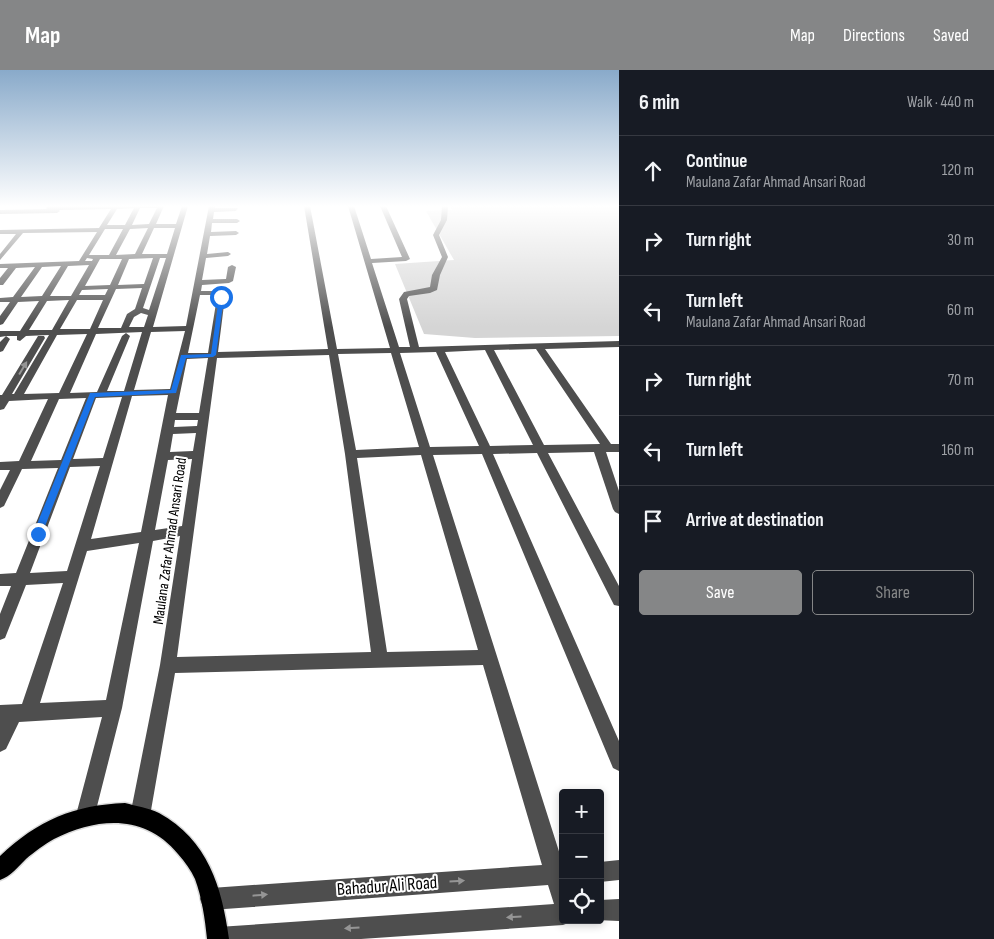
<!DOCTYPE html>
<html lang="en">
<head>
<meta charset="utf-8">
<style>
  body { margin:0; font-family:"Sofia Sans Condensed",sans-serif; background:#242831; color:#f1f3f6 }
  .controls { position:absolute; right:15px; bottom:15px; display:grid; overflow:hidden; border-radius:5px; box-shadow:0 2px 8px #0003 }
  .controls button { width:45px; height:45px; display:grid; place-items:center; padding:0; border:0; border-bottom:1px solid #363941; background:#171b24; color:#f1f3f6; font:25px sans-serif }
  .stop { position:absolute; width:15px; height:15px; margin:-11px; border:4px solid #1a73e8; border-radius:50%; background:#fff }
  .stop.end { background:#1a73e8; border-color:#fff; box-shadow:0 1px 5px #0008 }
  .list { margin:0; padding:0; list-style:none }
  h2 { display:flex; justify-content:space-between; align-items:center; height:65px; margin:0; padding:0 20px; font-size:21px }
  h2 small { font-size:16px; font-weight:400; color:#9ea1a6 }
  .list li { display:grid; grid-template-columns:32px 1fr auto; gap:15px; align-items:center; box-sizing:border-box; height:70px; padding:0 20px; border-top:1px solid #363941 }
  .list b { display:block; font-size:19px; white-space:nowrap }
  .list p { margin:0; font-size:16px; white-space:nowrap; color:#9ea1a6 }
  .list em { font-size:16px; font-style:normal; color:#9ea1a6 }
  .actions { display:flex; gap:10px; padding:15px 20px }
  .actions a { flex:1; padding:11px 0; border:1px solid #858687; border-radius:5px; text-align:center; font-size:18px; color:#858687 }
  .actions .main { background:#858687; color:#fff }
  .icon { flex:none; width:28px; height:28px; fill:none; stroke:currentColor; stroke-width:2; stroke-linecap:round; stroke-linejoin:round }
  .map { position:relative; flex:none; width:619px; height:869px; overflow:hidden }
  header { display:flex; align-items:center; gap:30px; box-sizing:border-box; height:70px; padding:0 25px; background:#858687; color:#fff }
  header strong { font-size:24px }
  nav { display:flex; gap:28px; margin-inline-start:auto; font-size:18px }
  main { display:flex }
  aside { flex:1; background:#171b24 }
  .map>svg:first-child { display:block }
</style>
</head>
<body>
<header>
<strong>Map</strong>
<nav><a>Map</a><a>Directions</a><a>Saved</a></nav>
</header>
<main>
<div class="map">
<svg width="619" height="869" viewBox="0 0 619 869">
  <rect width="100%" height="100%" fill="#fff"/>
  <!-- green -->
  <path fill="#d5d5d5" d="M450,136H619V266L475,268L424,264L395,194L454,190L426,141L452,140Z"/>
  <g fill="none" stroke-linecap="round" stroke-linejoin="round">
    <!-- major casing -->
    <g stroke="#dbdbdb" stroke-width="3">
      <path id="major" d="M125,733C136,736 149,738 159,743C208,770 222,817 229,869H207C205,849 202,828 195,809C191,800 185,792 178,784C145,744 98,747 54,769C45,774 34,782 26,789C18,797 11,806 0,810V786C38,750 74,735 125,733Z"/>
    </g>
    <!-- minor -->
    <path fill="#4e4e4e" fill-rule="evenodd" d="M49,136H164L156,154H176L182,136H188L153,257L186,256L209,136H215V138H238L236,141L214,142L213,149H237L240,151L237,153H212L211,162L236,161L239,163L236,165L210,166L207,184L228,182L231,184L228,186L206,188L202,210L226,209L228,197L232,195L236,197L233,211L229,213L202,215L201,221H220L225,227L218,282L328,279L304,136H310L337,279L390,278L348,136H354L371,189L402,187L380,136H386L410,189L406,191L372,193L399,277H410L399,229L404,222L430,217L432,205L442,187L433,165L441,150L442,136H448L447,150L439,165L448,187L440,205L437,220L430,223L409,226L407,229L419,277L619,271V277L545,279L611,374H619V382H606L619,421V444L615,442L613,439L594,382L548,383L619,516V536L614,535L537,383L493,384L619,671V701L613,698L482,384L433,385L563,794V850H571V852L563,855L361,869H207L210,860L218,857L554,834L548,815L211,840L203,837L200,829L203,821L211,818L542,795L483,595L175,603L150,746L147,753L140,756L133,753L130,746L160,595L180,466L153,471L122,638L93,752L86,755L79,752L76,745L102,647L19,652L6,679L0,682V635L22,634L63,513L26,515L5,568L0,570V544L11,516H0V504L16,503L58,398L22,399L4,436L0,438V420L10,400H0V392L19,391L48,329L9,331L4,339L0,340V325H2L38,266H44L45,268L12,324H14L49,265L26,266L20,271L17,270V266H6L10,269L3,281L0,282V272L6,266L0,267V261H20L39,231L18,232L3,254L0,255V246L10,232H0V228L13,227L35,197L16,198L3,215H0V208L8,198H0V194L79,191L97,162L23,163L0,190V184L16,164H0V160L99,158L111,139L59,140L60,141L57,143L0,144V140L47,139L46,138ZM134,138L125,155H107L117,139ZM140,138H157L149,154L132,155ZM148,158L135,184L116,185L130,159ZM154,158H175L167,184H142ZM105,159H123L109,185H89ZM87,188L93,189L92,191H85ZM153,188L144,214L118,215L129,189ZM160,188H166L149,240L143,238ZM100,189H122L110,215L85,216ZM89,195L71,226H50L68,196ZM61,196L42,226L21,227L42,197ZM142,218L135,239L127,244L121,258H98L116,219ZM108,219L105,225H79L82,220ZM200,225H215L217,227L208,283H188ZM69,230L52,260H29L47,231ZM77,230H103L90,259H60ZM141,243L148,245L144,257H129L134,247ZM185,261L170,319L134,320L151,262ZM142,262L124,321H107L130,266L126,263L122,266L97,322L70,323L96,264ZM87,264L59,323L24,324L57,265ZM536,279L600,374L544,375L494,280ZM485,280L533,375L490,376L445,282ZM436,282L479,376L430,377L400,283ZM391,283L419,377L356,380L338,284ZM329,285L345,384L371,582L177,587L217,288ZM208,288L199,343H176L187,289ZM168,325L141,462L91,469L132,326ZM122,327L103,388L73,389L96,328ZM86,328L61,390L31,391L59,329ZM175,350H198L197,356L174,357ZM196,363L193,381L170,382L173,364ZM421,385L478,580L387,582L357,388ZM192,389L182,456L155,460L168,390ZM100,396L67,501L30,503L70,397ZM139,473L106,630L40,633L87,481Z
      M619,790V810L600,812V792Z
      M619,829V851L596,850H600V830Z"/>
    <!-- major -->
    <use href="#major" fill="#000" fill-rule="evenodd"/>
  </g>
  <!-- one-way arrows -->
  <defs><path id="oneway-solid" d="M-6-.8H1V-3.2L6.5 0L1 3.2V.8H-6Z" transform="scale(1.25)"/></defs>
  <g fill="#959595">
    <use href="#oneway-solid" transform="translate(23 298) rotate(-59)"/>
    <use href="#oneway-solid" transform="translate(457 811) rotate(-4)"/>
    <use href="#oneway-solid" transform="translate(260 825) rotate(-5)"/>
    <use href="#oneway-solid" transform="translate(514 847) rotate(176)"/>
    <use href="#oneway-solid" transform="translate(352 858) rotate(176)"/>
  </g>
  <!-- sky -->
  <linearGradient id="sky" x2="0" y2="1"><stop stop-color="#89aaca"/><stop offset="0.53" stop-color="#fff"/><stop offset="1" stop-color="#fff" stop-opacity="0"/></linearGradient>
  <rect width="619" height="257" fill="url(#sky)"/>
  <!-- route -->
  <path fill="#1a73e8" d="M221,226L224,227L216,285L213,287L186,288L176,323L95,327L42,464L41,467H35L33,464L90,323L171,320L181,285L211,284L219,227Z"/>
  <g text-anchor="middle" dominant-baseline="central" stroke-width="4" stroke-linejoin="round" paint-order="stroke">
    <!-- street labels -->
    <g font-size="15" fill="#000" stroke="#fff">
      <text transform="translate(170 471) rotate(-82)">Maulana Zafar Ahmad Ansari Road</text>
    </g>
    <!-- near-street labels -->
    <g font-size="18" fill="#000" stroke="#fff">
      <text transform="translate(387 816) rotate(-4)">Bahadur Ali Road</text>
    </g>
  </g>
</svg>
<div class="controls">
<button>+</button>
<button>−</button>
<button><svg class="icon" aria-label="locate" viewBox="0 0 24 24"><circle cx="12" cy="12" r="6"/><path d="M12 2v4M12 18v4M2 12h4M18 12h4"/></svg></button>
</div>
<div class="stop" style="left:221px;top:227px"></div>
<div class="stop end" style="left:38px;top:464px"></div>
</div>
<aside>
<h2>6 min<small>Walk · 440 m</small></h2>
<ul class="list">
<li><svg class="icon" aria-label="ahead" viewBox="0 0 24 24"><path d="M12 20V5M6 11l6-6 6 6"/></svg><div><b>Continue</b><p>Maulana Zafar Ahmad Ansari Road</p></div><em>120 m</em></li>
<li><svg class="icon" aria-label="right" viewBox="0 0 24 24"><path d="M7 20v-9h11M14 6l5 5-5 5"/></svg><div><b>Turn right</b></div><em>30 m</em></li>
<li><svg class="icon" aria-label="left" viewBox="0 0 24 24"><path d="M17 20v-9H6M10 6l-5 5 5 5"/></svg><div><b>Turn left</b><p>Maulana Zafar Ahmad Ansari Road</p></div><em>60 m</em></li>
<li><svg class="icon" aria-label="right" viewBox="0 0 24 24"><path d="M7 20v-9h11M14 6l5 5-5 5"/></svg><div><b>Turn right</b></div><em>70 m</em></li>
<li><svg class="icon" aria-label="left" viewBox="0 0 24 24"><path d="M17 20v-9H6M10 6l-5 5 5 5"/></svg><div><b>Turn left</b></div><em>160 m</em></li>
<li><svg class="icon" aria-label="arrive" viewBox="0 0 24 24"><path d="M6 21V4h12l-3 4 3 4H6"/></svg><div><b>Arrive at destination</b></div></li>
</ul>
<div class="actions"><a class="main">Save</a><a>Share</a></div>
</aside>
</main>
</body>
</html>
